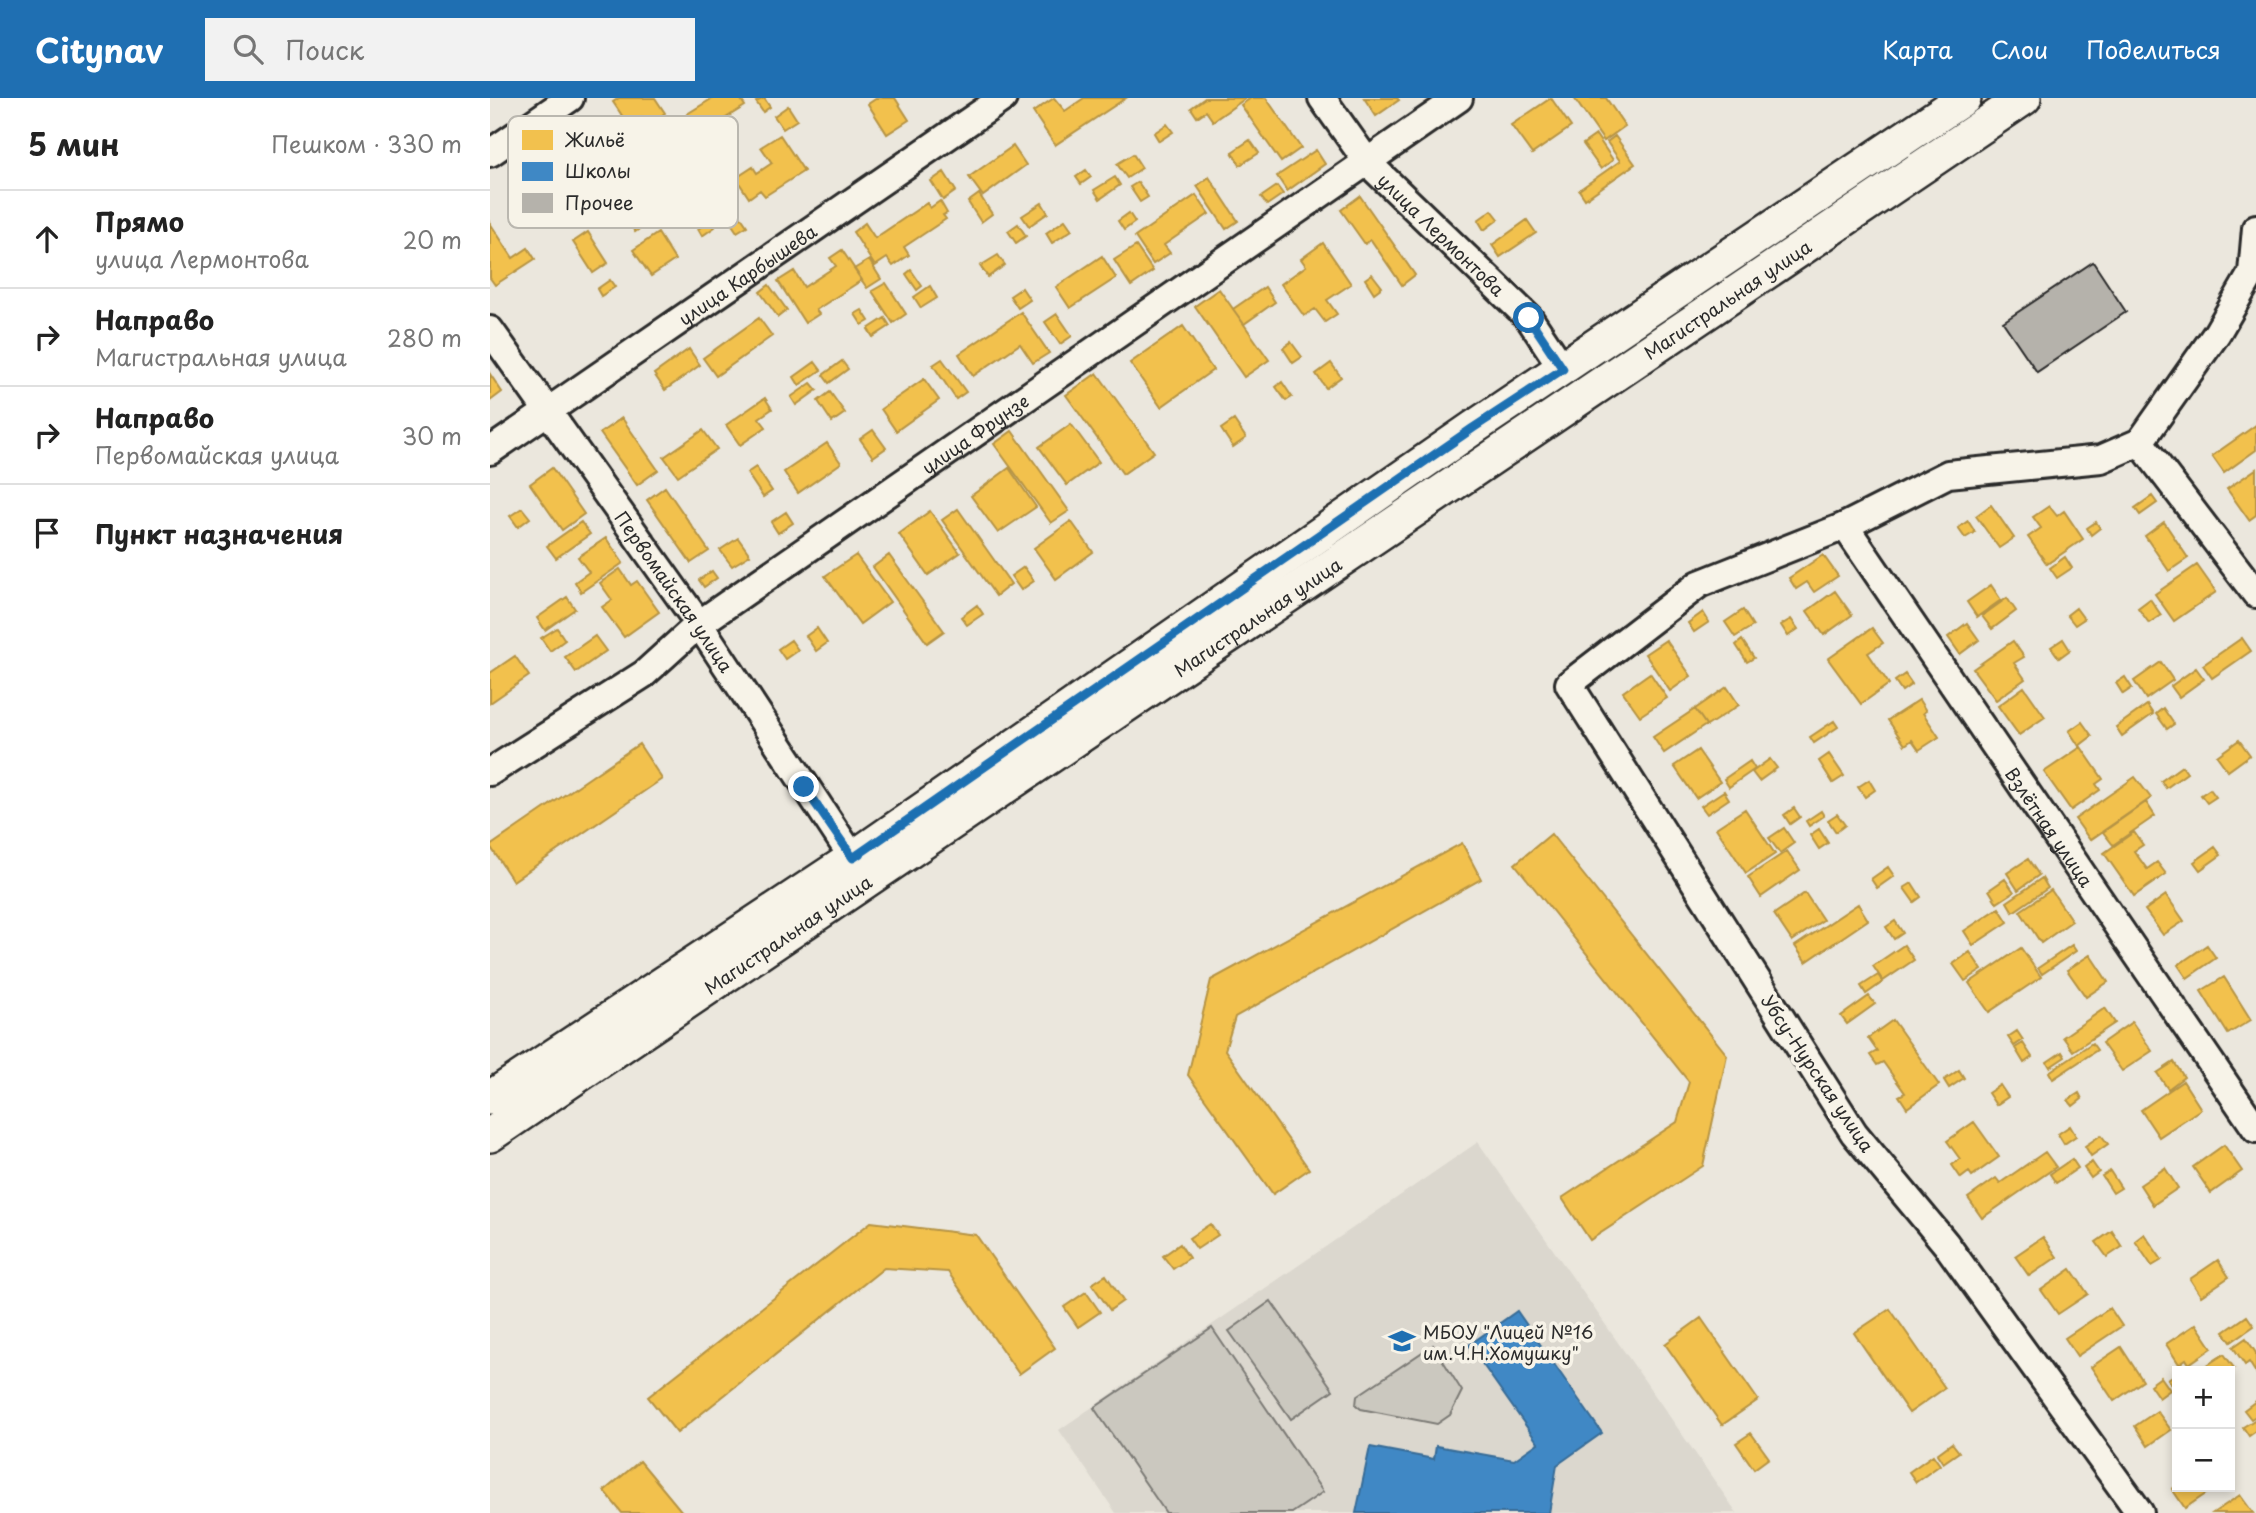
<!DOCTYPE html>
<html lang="ru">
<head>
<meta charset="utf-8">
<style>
  body { margin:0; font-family:"Playpen Sans",sans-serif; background:#f2f2f2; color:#222 }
  .controls { position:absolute; right:21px; bottom:21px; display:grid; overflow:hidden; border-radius:0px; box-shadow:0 4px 10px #0003 }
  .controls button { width:63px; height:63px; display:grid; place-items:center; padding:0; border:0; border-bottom:2px solid #e0e0e0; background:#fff; color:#222; font:35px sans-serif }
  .stop { position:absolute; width:21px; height:21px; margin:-16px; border:5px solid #1f6fb2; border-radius:50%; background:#fff }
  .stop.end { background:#1f6fb2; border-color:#fff; box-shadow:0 2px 7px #0008 }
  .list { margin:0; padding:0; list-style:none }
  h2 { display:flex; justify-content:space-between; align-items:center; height:91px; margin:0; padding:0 28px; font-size:30px }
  h2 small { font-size:23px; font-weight:400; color:#767676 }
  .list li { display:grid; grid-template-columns:46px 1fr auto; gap:21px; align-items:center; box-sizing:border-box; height:98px; padding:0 28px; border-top:2px solid #e0e0e0 }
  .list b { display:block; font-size:26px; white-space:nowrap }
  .list p { margin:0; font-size:23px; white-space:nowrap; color:#767676 }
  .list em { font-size:23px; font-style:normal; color:#767676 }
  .icon { flex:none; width:38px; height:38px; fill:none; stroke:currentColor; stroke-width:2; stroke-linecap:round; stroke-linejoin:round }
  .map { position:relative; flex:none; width:1766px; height:1415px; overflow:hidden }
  header { display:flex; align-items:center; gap:42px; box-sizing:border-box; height:98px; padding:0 35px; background:#1f6fb2; color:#fff }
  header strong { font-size:33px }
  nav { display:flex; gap:38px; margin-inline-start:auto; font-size:24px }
  .search { width:490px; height:63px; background:#f2f2f2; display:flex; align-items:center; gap:18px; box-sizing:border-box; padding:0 24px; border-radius:0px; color:#767676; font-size:26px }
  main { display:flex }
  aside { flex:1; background:#fff }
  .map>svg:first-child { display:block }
</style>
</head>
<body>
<header>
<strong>Citynav</strong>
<div class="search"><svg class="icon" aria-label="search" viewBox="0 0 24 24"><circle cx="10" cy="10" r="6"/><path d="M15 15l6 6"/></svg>Поиск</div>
<nav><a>Карта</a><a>Слои</a><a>Поделиться</a></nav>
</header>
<main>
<aside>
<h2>5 мин<small>Пешком · 330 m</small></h2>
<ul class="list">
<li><svg class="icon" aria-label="ahead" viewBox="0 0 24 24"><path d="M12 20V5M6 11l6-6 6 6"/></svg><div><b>Прямо</b><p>улица Лермонтова</p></div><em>20 m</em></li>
<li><svg class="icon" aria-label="right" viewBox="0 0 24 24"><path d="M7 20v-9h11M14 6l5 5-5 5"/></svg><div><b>Направо</b><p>Магистральная улица</p></div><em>280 m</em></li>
<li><svg class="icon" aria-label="right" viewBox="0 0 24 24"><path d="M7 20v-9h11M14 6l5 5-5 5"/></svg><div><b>Направо</b><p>Первомайская улица</p></div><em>30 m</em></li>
<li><svg class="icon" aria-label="arrive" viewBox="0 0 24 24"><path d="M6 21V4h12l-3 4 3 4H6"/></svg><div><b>Пункт назначения</b></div></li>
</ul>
</aside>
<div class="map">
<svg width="1766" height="1415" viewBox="0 0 1766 1415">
  <rect width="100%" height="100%" fill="#ebe7dd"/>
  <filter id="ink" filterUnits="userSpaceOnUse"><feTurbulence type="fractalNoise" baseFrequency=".0143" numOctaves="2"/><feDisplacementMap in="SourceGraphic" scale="14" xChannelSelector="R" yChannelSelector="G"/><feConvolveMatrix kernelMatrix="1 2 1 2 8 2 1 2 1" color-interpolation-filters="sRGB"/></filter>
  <g filter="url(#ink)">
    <!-- built -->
    <path fill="#dbd7ce" d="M988,1044L1247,1415H626L569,1332Z"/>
    <!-- green -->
    <path fill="#cbc8bf" stroke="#7b7a75" stroke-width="2" d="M781,1203L843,1292L801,1321L739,1233Z
      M722,1230L833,1394L802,1415H676L604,1310Z
      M943,1247L972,1293L960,1317L947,1326L871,1311L866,1307L867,1298Z"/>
    <!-- homes -->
    <path fill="#f2c14e" stroke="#b69444" stroke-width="2" d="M129,0H165L175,15L158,27L153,19L139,28L123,4Z
      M223,0H250L255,8L210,36L197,16Z
      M274,0L280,9L273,14L266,4Z
      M387,0H405L419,22L397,36L378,6Z
      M564,0L575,13L594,0H636L565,47L543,14Z
      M715,0H756L723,23L716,13L707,19L701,10Z
      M761,0H776L811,50L791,64L751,7Z
      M874,0H907L909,2L886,18Z
      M1061,0L1081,29L1042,56L1021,27Z
      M1084,0H1116L1135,28L1114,43Z
      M298,8L307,22L293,31L284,18Z
      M677,26L683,34L669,43L664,35Z
      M290,37L314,73L275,98L270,92L259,100L246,80L263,69L267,75L282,65L271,49Z
      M1106,37L1123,62L1111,71L1093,46Z
      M1125,38L1145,66L1095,101L1089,92L1130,63L1117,44Z
      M760,42L769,55L750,67L742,54Z
      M523,48L536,67L493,98L479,79Z
      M826,52L835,66L797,93L787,78Z
      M643,56L652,70L637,80L627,66Z
      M596,72L601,79L591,86L586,79Z
      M454,74L466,93L453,102L441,83Z
      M625,79L630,87L610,101L604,92Z
      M719,79L748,123L736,131L707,88Z
      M648,84L658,99L650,104L640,89Z
      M228,85L257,128L247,134L218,91Z
      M787,88L793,96L777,107L771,99Z
      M489,96L502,116L491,124L478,104Z
      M706,97L719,116L674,147L680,155L663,166L645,139Z
      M870,98L925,177L912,187L881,142L875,146L851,112Z
      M450,103L457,115L453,117L456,121L414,149L419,157L403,168L397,160L385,168L363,134L375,125L385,140L437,105L440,110Z
      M552,105L558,115L539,128L532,118Z
      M152,109L161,123L145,134L136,120Z
      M1002,112L1009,121L994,132L988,122Z
      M639,115L645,124L634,132L628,123Z
      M221,122L225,129L212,138L208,131Z
      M575,122L582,132L562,145L556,135Z
      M1037,122L1046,135L1010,159L1002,147Z
      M0,125L23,160L38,150L45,161L5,187L0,180Z
      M528,126L536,138L526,145L518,133Z
      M98,134L118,165L103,175L83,144Z
      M168,135L185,162L161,178L143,152Z
      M833,145L861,186L837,202L847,216L835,224L825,211L814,218L791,186L816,168L811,161Z
      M646,148L663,173L641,188L624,162Z
      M352,152L372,182L326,212L329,216L315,225L288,183L304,173L314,189L346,168L340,160Z
      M508,157L515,167L498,179L490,168Z
      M612,158L626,180L580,210L566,189Z
      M379,162L391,181L377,190L364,171Z
      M421,172L432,188L427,192L416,176Z
      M882,176L892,189L884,195L875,181Z
      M120,182L125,189L111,198L107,191Z
      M396,185L416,216L403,225L382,193Z
      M279,187L297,212L288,219L270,194Z
      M440,188L447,200L431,210L424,199Z
      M775,189L785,204L754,226L743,211Z
      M532,190L540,202L528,210L520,198Z
      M729,191L779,262L754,279L705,208Z
      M372,212L379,223L372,227L365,216Z
      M531,214L559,255L543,265L530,246L483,278L469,256Z
      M567,216L582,238L570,246L555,224Z
      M269,220L282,238L226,278L213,260Z
      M395,220L400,228L383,239L378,231Z
      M693,228L723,272L671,309L640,265Z
      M801,244L812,259L803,265L793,250Z
      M199,251L210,267L175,292L164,276Z
      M452,261L476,294L466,301L443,267Z
      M352,263L358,271L339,285L333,277Z
      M325,264L331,272L309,287L304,279Z
      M841,265L851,279L836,290L826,276Z
      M607,275L664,354L633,376L576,297Z
      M0,276L12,294L0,303Z
      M434,281L449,302L406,333L391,311Z
      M792,284L802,299L796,303L786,289Z
      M321,285L327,292L306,307L301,299Z
      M340,294L355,315L342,324L328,303Z
      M275,300L282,311L269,320L276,329L250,347L236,327Z
      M132,320L168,372L147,387L110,335Z
      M744,322L756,340L743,349L731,331Z
      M581,326L609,364L577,387L549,349Z
      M1766,327V352L1734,375L1722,358Z
      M213,332L227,351L188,378L174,359Z
      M383,332L396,350L383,359L370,341Z
      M522,333L579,413L561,425L504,346Z
      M337,345L351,365L308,395L294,374Z
      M266,369L282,393L273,399L257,375Z
      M62,370L94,416L72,432L40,386Z
      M519,370L546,409L508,435L481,398Z
      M1766,371V417L1759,422L1737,391Z
      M175,389L219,453L201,465L157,402Z
      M1662,398L1667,405L1650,417L1645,410Z
      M1501,407L1524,440L1509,450L1486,418Z
      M1559,408L1567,418L1574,413L1593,441L1557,466L1538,439L1551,430L1543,419Z
      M32,410L40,420L28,429L20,418Z
      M468,411L521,486L506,498L452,422Z
      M440,413L470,455L438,477L409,436Z
      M296,414L303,425L288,435L281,424Z
      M581,423L603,454L566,481L544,450Z
      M1478,423L1485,434L1475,440L1468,430Z
      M91,424L100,436L66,460L57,448Z
      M1606,424L1610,430L1601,437L1597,430Z
      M1674,424L1698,460L1679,473L1655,438Z
      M116,440L133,465L91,494L85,484L99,474L88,459Z
      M248,440L260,457L242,468L230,452Z
      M366,457L400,504L370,526L335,478Z
      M399,457L454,533L437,545L383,469Z
      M1333,457L1348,478L1324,494L1317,484L1306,491L1299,480Z
      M1575,459L1582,470L1567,480L1560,470Z
      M1707,467L1726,494L1684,523L1665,496Z
      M534,469L544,483L531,492L521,478Z
      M130,471L141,487L147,483L169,514L134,539L112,509L122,502L110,485Z
      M222,473L227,480L214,489L209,482Z
      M1501,487L1511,502L1487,519L1477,504Z
      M1345,493L1362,517L1334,537L1317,513Z
      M77,499L85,511L55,532L47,520Z
      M1517,500L1526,513L1502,531L1492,518Z
      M1660,501L1671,517L1659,525L1648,510Z
      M487,507L493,516L477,527L471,519Z
      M1586,510L1594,521L1585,527L1577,517Z
      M1253,512L1263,528L1245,539L1235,524Z
      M1213,514L1219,524L1204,534L1198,525Z
      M1301,521L1308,531L1298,538L1291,527Z
      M1477,525L1489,542L1470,556L1458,539Z
      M67,530L75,542L60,553L51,540Z
      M327,530L337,545L326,553L316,538Z
      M1382,530L1393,545L1378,555L1399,586L1371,606L1338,561Z
      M105,538L116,553L86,574L75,559Z
      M1752,540L1761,553L1722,580L1713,567Z
      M1573,541L1580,552L1569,560L1561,549Z
      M301,542L308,552L295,561L288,551Z
      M1176,542L1201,578L1180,593L1155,556Z
      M1252,542L1264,560L1257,564L1246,547Z
      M1523,543L1534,559L1524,565L1535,581L1506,602L1483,571Z
      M25,558L39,578L0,605V575Z
      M1671,564L1683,582L1656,601L1644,583Z
      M1706,570L1714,581L1689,599L1681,588Z
      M1160,575L1177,600L1150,618L1133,594Z
      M1415,576L1422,586L1412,593L1405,583Z
      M1635,579L1642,590L1633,596L1626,585Z
      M1237,589L1249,607L1217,628L1205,611Z
      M1534,589L1555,619L1529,637L1508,608Z
      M1429,602L1436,613L1433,615L1449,639L1429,652L1422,642L1415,647L1398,622Z
      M1657,607L1663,616L1632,638L1626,629Z
      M1673,610L1684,626L1677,631L1666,616Z
      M1205,611L1216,627L1174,655L1163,639Z
      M1344,623L1348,629L1324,645L1320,639Z
      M1592,624L1602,638L1589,648L1579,633Z
      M1749,642L1760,657L1738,673L1727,658Z
      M149,646L172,681L23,783L0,748Z
      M1591,649L1613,681L1606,686L1610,692L1581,712L1554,674Z
      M1208,652L1230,684L1206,700L1184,668Z
      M1339,656L1354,678L1343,685L1329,663Z
      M1280,661L1287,670L1269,683L1262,674Z
      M1260,663L1265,671L1239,689L1234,681Z
      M1692,668L1697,675L1676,690L1671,683Z
      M1645,679L1661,700L1600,742L1585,721Z
      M1379,682L1385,692L1375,699L1368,689Z
      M1720,691L1726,699L1717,705L1711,697Z
      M1234,693L1239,701L1217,716L1211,708Z
      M1656,704L1665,718L1623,747L1613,734Z
      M1304,710L1310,719L1300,726L1294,717Z
      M1255,711L1285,756L1256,775L1226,730Z
      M1331,713L1334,718L1319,728L1316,723Z
      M1347,716L1355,727L1346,734L1338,722Z
      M1294,730L1304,745L1290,755L1279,740Z
      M1329,731L1338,745L1329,751L1320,737Z
      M1644,734L1653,747L1644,753L1657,771L1667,764L1676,776L1644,798L1614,755Z
      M1061,736L1237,957L1213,1068L1100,1142L1072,1100L1187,1024L1199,984L1025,766Z
      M972,745L991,781L745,919L735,952L819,1071L783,1096L698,977L721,882Z
      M1725,749L1731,757L1710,772L1704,764Z
      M1297,753L1310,772L1271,799L1258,779Z
      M1538,761L1549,777L1528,792L1517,775Z
      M1398,769L1404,778L1387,790L1381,781Z
      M1552,780L1558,790L1523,814L1517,804Z
      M1515,781L1524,794L1507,805L1499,792Z
      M1422,785L1431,799L1424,804L1414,790Z
      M1561,792L1582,823L1551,845L1530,813Z
      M1315,795L1333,822L1302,843L1284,816Z
      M1676,797L1694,823L1673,837L1655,812Z
      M1368,806L1378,822L1316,864L1305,848Z
      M1509,810L1518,824L1483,847L1474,833Z
      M1405,823L1413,835L1404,841L1396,829Z
      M1414,847L1424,862L1393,883L1383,868Z
      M1582,847L1586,853L1552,876L1548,870Z
      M1717,847L1726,860L1697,880L1688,867Z
      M1531,850L1551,879L1499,914L1479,885Z
      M1480,854L1492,872L1475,883L1463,866Z
      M1600,857L1618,884L1596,899L1577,872Z
      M1388,877L1393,884L1376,896L1371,888Z
      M1734,879L1761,922L1738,936L1711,893Z
      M1379,898L1385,906L1357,926L1351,918Z
      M1615,910L1625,925L1583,953L1573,939Z
      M1403,922L1449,987L1417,1010L1409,998L1415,995L1393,964L1387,967L1380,957L1387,953L1378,940Z
      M1642,924L1662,953L1632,973L1612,945Z
      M1527,933L1533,942L1524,948L1518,939Z
      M1533,945L1542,959L1534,965L1525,950Z
      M1602,945L1607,952L1563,981L1559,974Z
      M1572,954L1575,959L1560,969L1557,964Z
      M1684,964L1694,979L1678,991L1667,975Z
      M1469,972L1474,980L1459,990L1454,982Z
      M1693,983L1711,1011L1669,1039L1651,1012Z
      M1510,987L1518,999L1506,1007L1498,995Z
      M1589,995L1592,1001L1583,1008L1578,1002Z
      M1484,1024L1509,1059L1482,1078L1479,1074L1471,1080L1462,1067L1470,1061L1457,1043Z
      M1580,1028L1586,1038L1574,1046L1568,1036Z
      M1611,1037L1618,1046L1601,1058L1595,1048Z
      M1734,1047L1752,1073L1721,1095L1703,1069Z
      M1555,1054L1566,1069L1492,1120L1478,1100L1506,1080L1510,1085Z
      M1582,1061L1588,1070L1566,1085L1560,1076Z
      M1602,1064L1609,1074L1601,1080L1594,1070Z
      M1675,1070L1688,1090L1663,1107L1650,1087Z
      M1620,1073L1631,1090L1623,1095L1612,1078Z
      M381,1124L486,1137L565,1250L529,1276L458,1174L394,1170L187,1335L158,1299Z
      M720,1126L728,1137L707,1151L699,1140Z
      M1622,1133L1632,1149L1617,1159L1606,1144Z
      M1654,1136L1672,1162L1662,1168L1645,1143Z
      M1553,1139L1567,1159L1539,1178L1525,1158Z
      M690,1146L699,1160L683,1171L673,1158Z
      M1728,1162L1739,1179L1711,1198L1700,1181Z
      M1581,1171L1598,1196L1568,1216L1551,1192Z
      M616,1177L633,1203L620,1212L602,1186Z
      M596,1194L610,1214L588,1229L574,1209Z
      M1620,1210L1632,1228L1587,1258L1575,1240Z
      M1400,1211L1455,1290L1419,1315L1364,1235Z
      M1757,1218L1764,1228L1741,1244L1734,1234Z
      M1211,1220L1268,1302L1232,1327L1175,1246Z
      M1706,1226L1722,1250L1699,1266L1696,1261L1689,1266L1676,1246Z
      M1756,1240L1766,1255V1275L1759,1264L1755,1267L1743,1249Z
      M1631,1249L1653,1283L1624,1303L1601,1269Z
      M1734,1256L1744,1270L1739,1273H1708Z
      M1687,1275V1287L1684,1289L1678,1281Z
      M1671,1279L1680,1292L1669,1300L1660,1287Z
      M1766,1303V1318L1761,1321L1754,1312Z
      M1667,1313L1681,1332L1658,1348L1645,1328Z
      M1766,1321V1333L1759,1338L1753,1329Z
      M1261,1335L1279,1360L1264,1371L1246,1345Z
      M1462,1345L1469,1354L1453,1365L1447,1356Z
      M1443,1357L1450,1367L1426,1384L1419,1374Z
      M150,1363L193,1415H132L114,1393Z
      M1687,1388V1389H1726L1695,1410L1682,1391Z
      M1750,1397L1763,1415H1723Z"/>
    <!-- schools -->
    <path fill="#3f88c5" stroke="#396c97" stroke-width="2" d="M1027,1213L1112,1335L1067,1367L1059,1415H866L880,1349L944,1361L946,1348L1024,1362L1048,1345L979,1247Z"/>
    <!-- building -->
    <path fill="#b5b2ab" stroke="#2b2b2b" stroke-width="2" d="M1603,164L1636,214L1547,274L1513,224Z"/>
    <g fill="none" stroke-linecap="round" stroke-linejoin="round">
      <!-- minor casing -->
      <g stroke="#2b2b2b" stroke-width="32">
        <g id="minor">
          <path id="s1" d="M832,0L878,65L1039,220L1073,271"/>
          <path d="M0,55L80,0"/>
          <path id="s2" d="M0,232L209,526L363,760"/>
          <path d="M1650,344L1766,496"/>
          <path id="s3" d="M0,353L513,0"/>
          <path id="s4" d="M1355,428L1766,1031"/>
          <path id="s5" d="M0,674L154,576L209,526L969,0"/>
          <path d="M1650,1415L1456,1146L1364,1035L1079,586L1209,486L1355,428L1458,376L1611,361L1650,344L1727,235L1762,175L1766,130"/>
        </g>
      </g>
      <!-- major casing -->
      <g stroke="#2b2b2b" stroke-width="38">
        <g id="major">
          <path d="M0,1000L363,760L983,330L1474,0"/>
          <path id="s6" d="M0,1037L1534,0"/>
        </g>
      </g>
      <!-- minor -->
      <use href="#minor" stroke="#f7f3e8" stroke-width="26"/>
      <!-- major -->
      <use href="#major" stroke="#f7f3e8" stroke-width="33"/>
    </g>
  </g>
  <g fill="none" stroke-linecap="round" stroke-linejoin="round" filter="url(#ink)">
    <!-- route -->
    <path stroke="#1f6fb2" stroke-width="9" d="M314,689L363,760L983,330L1073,271L1039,220"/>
  </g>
  <!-- icons -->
  <defs>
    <g id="school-bare" transform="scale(2.1)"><path d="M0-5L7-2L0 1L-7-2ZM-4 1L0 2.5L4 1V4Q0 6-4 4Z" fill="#1f6fb2" stroke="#f7f3e8" stroke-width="2.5" paint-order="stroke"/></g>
  </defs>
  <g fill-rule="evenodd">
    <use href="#school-bare" x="912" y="1243"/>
  </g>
  <g text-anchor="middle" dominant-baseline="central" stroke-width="7" stroke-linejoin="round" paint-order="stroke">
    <!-- street labels -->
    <g font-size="18" fill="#2b2b2b" stroke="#f7f3e8">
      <text stroke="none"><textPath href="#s1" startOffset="182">улица Лермонтова</textPath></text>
      <text stroke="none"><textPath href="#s3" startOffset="312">улица Карбышева</textPath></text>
      <text stroke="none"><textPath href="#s6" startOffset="1493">Магистральная улица</textPath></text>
      <text stroke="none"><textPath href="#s5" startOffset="592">улица Фрунзе</textPath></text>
      <text stroke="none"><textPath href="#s2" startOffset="320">Первомайская улица</textPath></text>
      <text stroke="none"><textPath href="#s6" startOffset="926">Магистральная улица</textPath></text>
      <text stroke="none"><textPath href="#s4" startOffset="364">Взлётная улица</textPath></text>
      <text stroke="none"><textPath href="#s6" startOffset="359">Магистральная улица</textPath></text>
      <text transform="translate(1328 975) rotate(56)">Убсу-Нурская улица</text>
    </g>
    <!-- poi labels -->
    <g font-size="18" fill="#2b2b2b" stroke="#f7f3e8" text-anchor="start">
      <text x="933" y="1233">МБОУ "Лицей №16<tspan x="933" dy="21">им.Ч.Н.Хомушку"</tspan></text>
    </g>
  </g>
  <!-- legend -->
  <rect x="18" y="18" width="230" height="112" rx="10" fill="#f7f3e8" stroke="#bab7af" stroke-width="2"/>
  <rect x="32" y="32" width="31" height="20" fill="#f2c14e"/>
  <rect x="32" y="64" width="31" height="19" fill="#3f88c5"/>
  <rect x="32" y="95" width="31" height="20" fill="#b5b2ab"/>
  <g font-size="19" fill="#2b2b2b">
    <text x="75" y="49">Жильё</text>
    <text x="75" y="80">Школы</text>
    <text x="75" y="112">Прочее</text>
  </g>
</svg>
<div class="controls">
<button>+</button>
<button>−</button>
</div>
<div class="stop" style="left:1039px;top:220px"></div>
<div class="stop end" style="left:314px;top:689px"></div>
</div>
</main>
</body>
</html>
